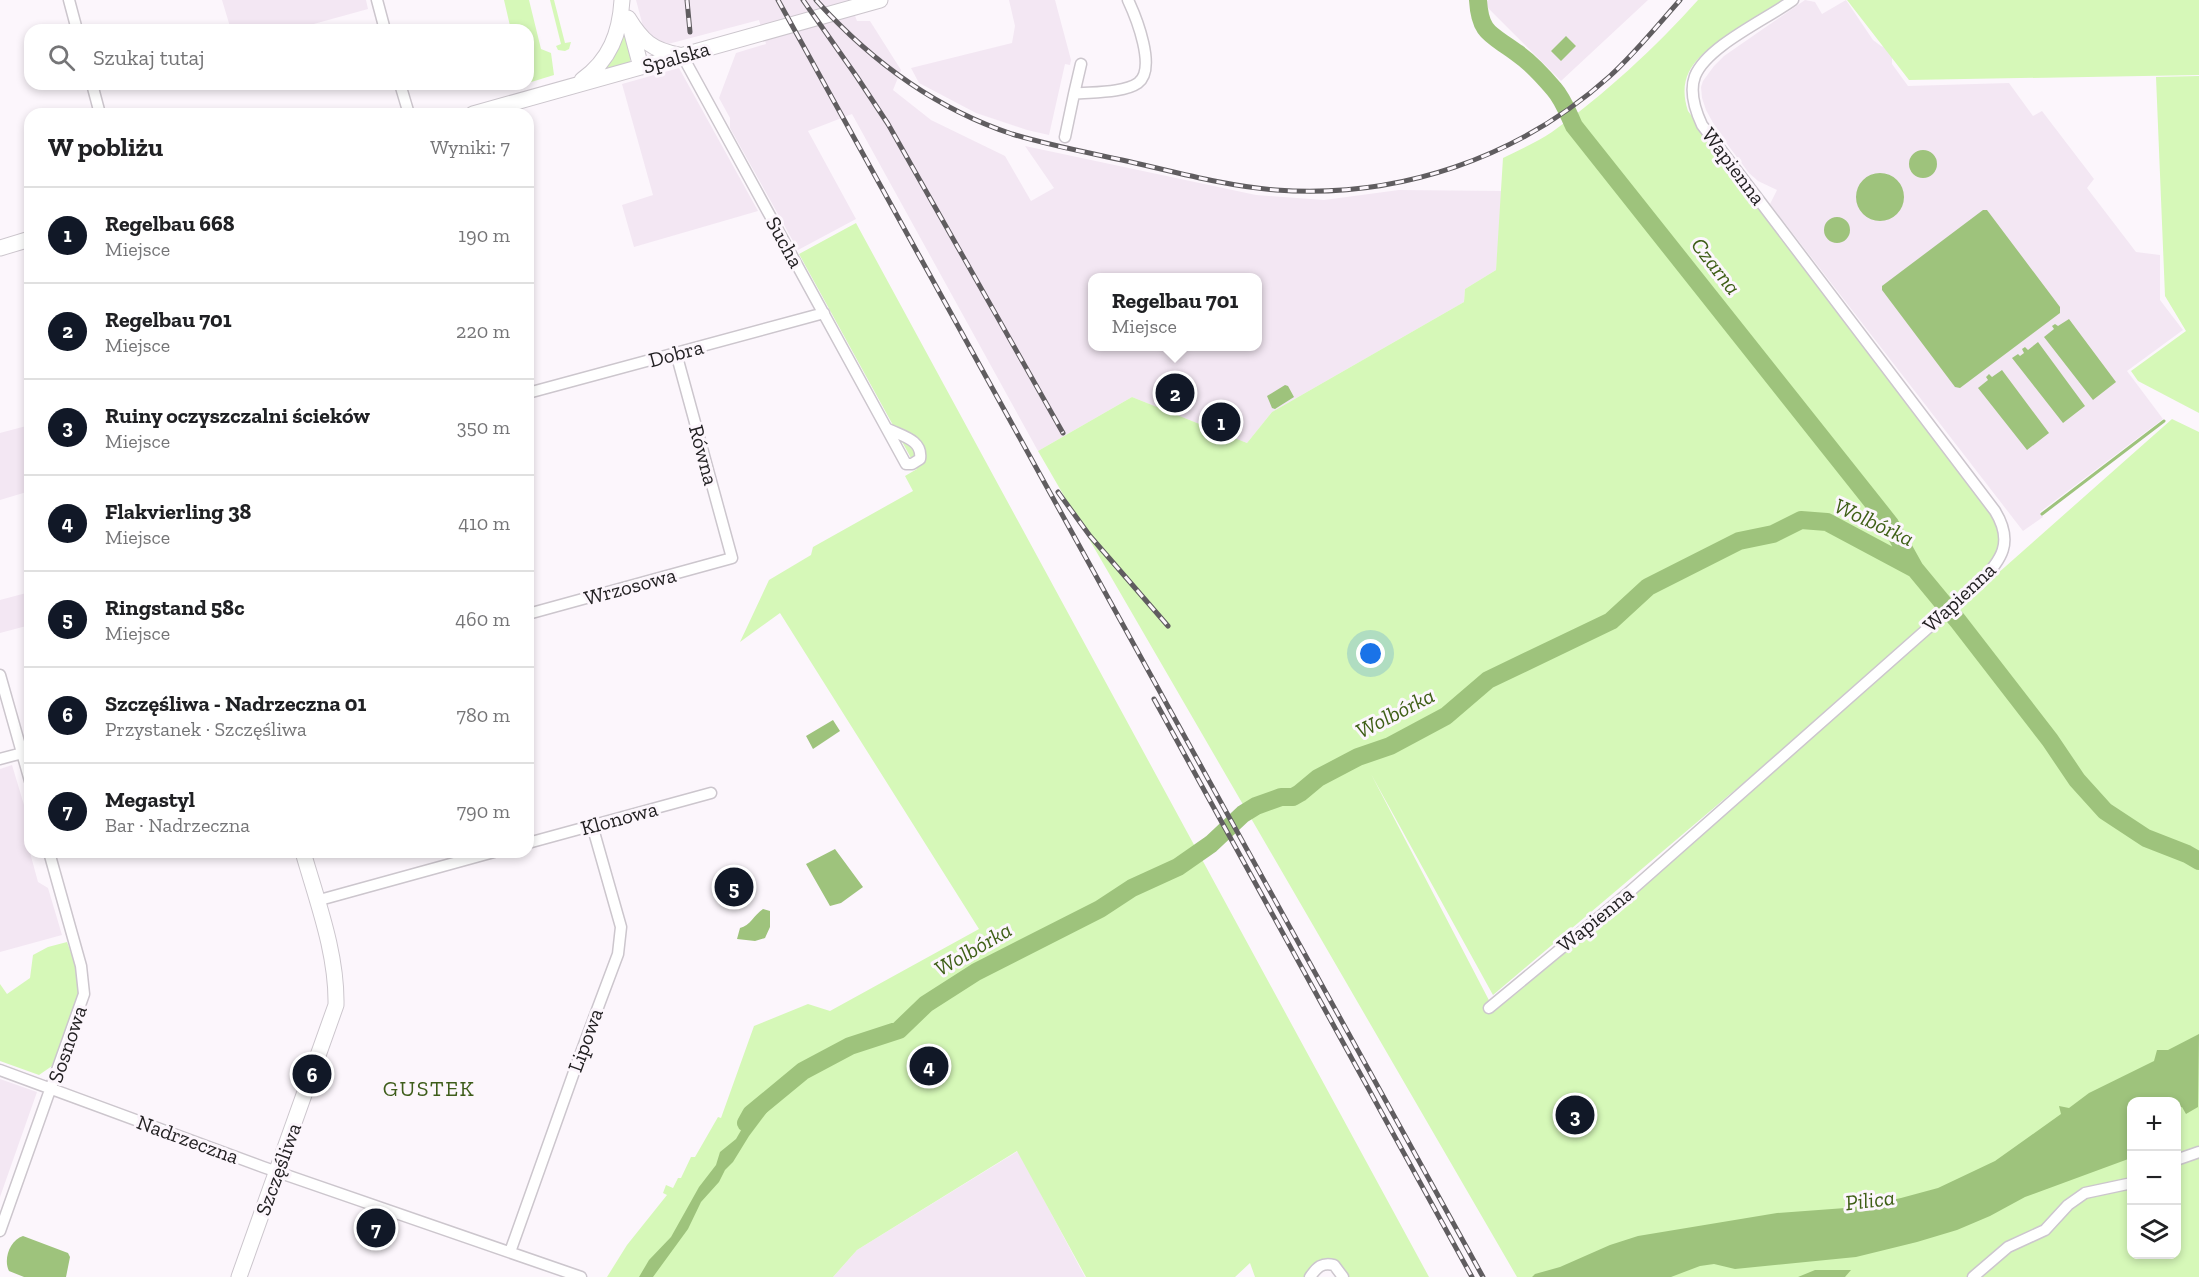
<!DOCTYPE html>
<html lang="pl">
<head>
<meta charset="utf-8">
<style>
  body { margin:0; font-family:"Zilla Slab",serif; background:#f6f6f6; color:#202124 }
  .controls { position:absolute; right:18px; bottom:18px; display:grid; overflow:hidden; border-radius:12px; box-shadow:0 3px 9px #0003 }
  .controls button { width:54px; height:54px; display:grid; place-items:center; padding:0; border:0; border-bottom:2px solid #e0e0e0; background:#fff; color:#202124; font:30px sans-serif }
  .you { position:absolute; left:1371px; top:654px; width:21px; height:21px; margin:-15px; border:4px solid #fff; border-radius:50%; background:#1a73e8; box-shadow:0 0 0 9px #1a73e833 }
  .badge { display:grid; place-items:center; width:39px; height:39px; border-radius:50%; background:#111827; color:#fff; font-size:20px; font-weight:700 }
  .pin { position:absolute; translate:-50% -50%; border:3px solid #fff; box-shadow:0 2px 6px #0006 }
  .popup { position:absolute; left:1088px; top:273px; width:174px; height:78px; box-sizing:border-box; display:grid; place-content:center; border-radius:12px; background:#fff; filter:drop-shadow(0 2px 4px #0005); font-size:20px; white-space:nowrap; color:#757577 }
  .popup b { font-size:22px; color:#202124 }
  .popup::after { content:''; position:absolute; left:50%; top:100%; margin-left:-12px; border:12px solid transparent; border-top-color:#fff }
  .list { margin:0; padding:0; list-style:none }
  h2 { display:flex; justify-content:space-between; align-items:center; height:78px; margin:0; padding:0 24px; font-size:26px }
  h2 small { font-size:20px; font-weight:400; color:#757577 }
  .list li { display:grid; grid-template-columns:39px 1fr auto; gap:18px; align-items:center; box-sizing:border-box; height:96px; padding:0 24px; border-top:2px solid #e0e0e0 }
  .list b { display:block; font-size:22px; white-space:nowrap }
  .list p { margin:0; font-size:20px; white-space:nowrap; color:#757577 }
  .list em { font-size:20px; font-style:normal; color:#757577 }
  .icon { flex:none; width:33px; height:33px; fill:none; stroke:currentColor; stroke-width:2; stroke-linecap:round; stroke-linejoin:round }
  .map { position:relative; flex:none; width:2199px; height:1277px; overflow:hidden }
  .search { position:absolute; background:#fff; box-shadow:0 3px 9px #0003; left:24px; top:24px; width:510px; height:66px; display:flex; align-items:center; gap:15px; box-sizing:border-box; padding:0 21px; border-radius:18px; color:#757577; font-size:22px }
  .panel { position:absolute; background:#fff; box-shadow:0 3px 9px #0003; left:24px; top:108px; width:510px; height:750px; border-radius:18px }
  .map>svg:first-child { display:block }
</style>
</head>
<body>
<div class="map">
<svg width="2199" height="1277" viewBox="0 0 2199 1277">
  <rect width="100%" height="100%" fill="#fcf6fc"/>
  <!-- built -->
  <path fill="#f3e7f3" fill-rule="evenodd" d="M222,0H366L368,9L292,30H231Z
    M636,0H849L857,21H870L901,70L893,90L931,120L1005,156L1031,201L1054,188L1025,146L1256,195L1324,200L1399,190L1503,191L1496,270L1465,289L1464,302L1272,412L1247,443L1132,397L1038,451L852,114L808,131L856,219L798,250L730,128V118L719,98L736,53L766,44L759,20L668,44L655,40L644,30ZM1092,278H1258V346H1092Z
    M1009,0H1055L1071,60L1070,65L1065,64L1049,135L1027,130L976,113L919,83L911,68L1012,43L1015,26Z
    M1488,0H1648L1561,81L1485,5Z
    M1805,0L1815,2L1822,14L1846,0L1873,40L1881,46L1892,50V64L1908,86L2009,83L2033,116L2042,111L2094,179L2087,188L2136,252L2160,255V300L2183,330L2127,371L2163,419L2040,512L2043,517L2023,531L1770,204L1777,190L1758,181L1749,173L1718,132L1706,110L1702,98L1701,87L1703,81L1714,66L1724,56Z
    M679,68L758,211L634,247L622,205L653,195L622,84Z
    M30,425V491L0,500V433Z
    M30,592V625L0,633V600Z
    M12,765L30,825V831L26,838L38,882L48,888L62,935L0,952V769Z
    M0,1079L37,1092L0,1197Z
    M1018,1151L1085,1277H833L857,1250Z"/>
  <!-- green -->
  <path fill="#d6f8b8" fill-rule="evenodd" d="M504,0H529L541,49L551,53L554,75L528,83V30H511Z
    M550,0H554L565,43L571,42L569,49L565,51L558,50L556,46L561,44Z
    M1698,0H1784C1768,11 1752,21 1736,31C1705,50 1674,69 1688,111L1995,518C2002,542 2000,547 1988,569L1906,640L1898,651L1738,793L1735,790L1493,995L1371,774L1493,1008L1507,1001L1631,898L2172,419L2199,432V1277H1517L1038,451L1132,397L1247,443L1272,412L1464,302L1465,289L1496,270L1503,158C1519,150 1537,142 1552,132C1603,96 1656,47 1698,0ZM2132,1102H2176V1254H2132Z
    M1847,0H2199V75L1909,80Z
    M624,32L631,57L630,62L605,70L602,66Z
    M2199,76V413L2138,381L2131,371L2186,331L2165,296L2156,77Z
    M856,223L1429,1277H1348C1343,1265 1331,1253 1317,1261C1312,1264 1308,1272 1305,1277H1255L1250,1263L1235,1277H1086L1017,1151L857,1250L833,1277H607L627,1245L667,1195L663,1193L666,1185L673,1188L678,1178H681L691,1157H695L718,1117L721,1118L754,1026L808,1004L830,1011L979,929L780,613L740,642L769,580L811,555L813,547L913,491L905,476L917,469L799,254Z
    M67,942L78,972L79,995L52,1066L39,1075L0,1061V984L7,994L30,978L33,955L48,947Z"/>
  <!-- water -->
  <path fill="#9ec37c" d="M1566,36L1576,46L1561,61L1551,51Z
    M1909 164a14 14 0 1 1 28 0a14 14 0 1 1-28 0Z
    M1856 197a24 24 0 1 1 48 0a24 24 0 1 1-48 0Z
    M1983,210H1987L2060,307V313L1960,388L1955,387L1882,290V286Z
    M1824 230a13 13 0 1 1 26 0a13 13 0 1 1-26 0Z
    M2069,319L2116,382L2093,400L2044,337L2054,329L2052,326L2055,324L2058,326Z
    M2038,342L2085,406L2063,423L2012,358L2018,354L2020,356L2024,353L2022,349L2025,347L2028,350Z
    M2002,370L2049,433L2027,450L1978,388L1988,380L1986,377L1989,374L1992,377Z
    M1285,385L1288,386L1294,397L1275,409L1272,408L1267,396Z
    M833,720L840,731L813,749L806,736Z
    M835,849L863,887L841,903L830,906L806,864Z
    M763,909L770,911V927L765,938L755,941L737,939L740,928C750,926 754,915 763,909Z
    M2199,1034L2198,1107L2186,1114L2182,1107L2177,1109L2176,1102H2132L2131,1158L2025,1197L1990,1216L1957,1230L1917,1242L1856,1257L1735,1269L1714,1264L1700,1266L1671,1277H1532L1535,1274L1560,1267L1610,1245L1638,1236L1777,1213L1859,1207L1901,1198L1938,1188L1995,1161L2061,1114L2059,1106L2069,1108L2089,1093L2154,1061L2157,1050H2168Z
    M757,1102L770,1108L749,1136L733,1162L725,1170L719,1182L701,1202L688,1229L653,1277H639L649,1260L671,1237L699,1187L716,1165L720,1152L736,1139L747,1120L748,1110Z
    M23,1236L68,1253L70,1257L66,1277H24L9,1271C3,1259 10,1240 23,1236Z
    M1815,1270H1851L1845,1277H1798Z"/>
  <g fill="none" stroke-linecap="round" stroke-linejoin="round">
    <!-- stream -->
    <path stroke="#9ec37c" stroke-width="3" d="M2042,514L2164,421"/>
    <!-- river -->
    <path stroke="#9ec37c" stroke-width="18" d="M1478,0C1480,35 1492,34 1517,53C1530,62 1543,76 1554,89C1563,99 1568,113 1574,126L1890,524L1915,569
      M746,1123L751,1114L803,1071L850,1046L899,1030L926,1004L976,972L1100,909L1132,888L1178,867L1211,844L1243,814L1256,806L1281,797H1293L1300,793L1318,778L1358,757L1390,746L1446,716L1488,680L1611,621L1648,587L1739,541L1773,534L1801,520L1827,522L1915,569L1958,621L2050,740L2077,780L2105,811L2146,838L2187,854L2199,861"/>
    <!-- street casing -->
    <g stroke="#ccc6cd" stroke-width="13">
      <path id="street" d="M69,0L77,30
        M377,0L385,30
        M682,55L906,464H912L920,459C923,440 902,436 888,429
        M92,84L100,114
        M400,84L409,114
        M1074,94L1081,64
        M1065,137L1074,94C1091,92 1124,93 1138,83C1157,69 1136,17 1128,0
        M528,393L824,313
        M528,614L732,558L676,353
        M0,675L30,781
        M0,759L30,751
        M528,843L711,793
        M316,901L494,852
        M1489,1008L1627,894L1979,583C2002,560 2014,542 1995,511L1702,125C1695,110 1689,92 1695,76C1707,46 1767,19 1793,0
        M0,1070L263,1167L581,1277
        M2176,1160L2199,1152
        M0,1231L84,994L81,966L49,852
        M510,1252L579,1058L618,954L621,927L592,825
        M1310,1277C1317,1267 1322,1262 1334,1265L1343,1277
        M1973,1277L2008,1247L2045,1230L2068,1205L2085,1193L2132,1183"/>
    </g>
    <!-- secondary casing -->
    <g stroke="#ccc6cd" stroke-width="17">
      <path id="secondary" d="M628,18C642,41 652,50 679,55
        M630,26L641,67
        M582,80C610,60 620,33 622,0
        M473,114L880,0
        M0,248L30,239
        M239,1277L336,1005C337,953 317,901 303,852"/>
    </g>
    <!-- street -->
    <use href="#street" stroke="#fff" stroke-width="10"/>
    <!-- secondary -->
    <use href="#secondary" stroke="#fff" stroke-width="15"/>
    <!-- rail casing -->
    <g stroke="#605d60" stroke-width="5">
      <path id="rail" d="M687,0L690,32
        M778,0L1483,1277
        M803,0L857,77L888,124L1063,433
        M816,0C870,60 934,108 1012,134C1048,145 1085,152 1122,160C1172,171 1224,186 1276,190C1398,199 1519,158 1610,76C1635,53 1657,26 1680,0
        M1058,492L1090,536L1168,626
        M1154,699L1472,1277"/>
    </g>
    <!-- rail -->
    <use href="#rail" stroke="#fcf6fc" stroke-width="3" stroke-dasharray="9" stroke-linecap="butt"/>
  </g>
  <g text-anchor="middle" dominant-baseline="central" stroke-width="6" stroke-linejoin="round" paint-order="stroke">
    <!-- street labels -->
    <g font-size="21" fill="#232123" stroke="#fcf6fc">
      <text transform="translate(676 57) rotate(-16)">Spalska</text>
      <text transform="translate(1734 166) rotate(53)">Wapienna</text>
      <text transform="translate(785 242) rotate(61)">Sucha</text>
      <text transform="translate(676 353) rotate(-15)">Dobra</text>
      <text transform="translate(704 455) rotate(75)">Równa</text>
      <text transform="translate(630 586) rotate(-15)">Wrzosowa</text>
      <text transform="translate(1959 597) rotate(-43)">Wapienna</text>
      <text transform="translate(619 818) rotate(-15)">Klonowa</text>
      <text transform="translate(1595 919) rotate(-39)">Wapienna</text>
      <text transform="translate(585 1040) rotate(-70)">Lipowa</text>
      <text transform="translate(67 1044) rotate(-71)">Sosnowa</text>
      <text transform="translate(188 1139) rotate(20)">Nadrzeczna</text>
      <text transform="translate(278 1169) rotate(-70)">Szczęśliwa</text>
    </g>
    <!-- water labels -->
    <g font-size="22" font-style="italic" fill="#3e5f16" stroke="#fcf6fc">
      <text transform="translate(1716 266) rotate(52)">Czarna</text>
      <text transform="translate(1874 522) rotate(25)">Wolbórka</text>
      <text transform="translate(1395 713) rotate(-27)">Wolbórka</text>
      <text transform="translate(973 949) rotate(-30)">Wolbórka</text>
      <text transform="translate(1870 1200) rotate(-7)">Pilica</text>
    </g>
    <!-- neighbourhood labels -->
    <g font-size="22" letter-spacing="1.5" fill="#3e5d1b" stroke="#fcf6fc">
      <text x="429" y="1088">GUSTEK</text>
    </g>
  </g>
</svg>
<div class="controls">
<button>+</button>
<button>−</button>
<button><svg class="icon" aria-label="layers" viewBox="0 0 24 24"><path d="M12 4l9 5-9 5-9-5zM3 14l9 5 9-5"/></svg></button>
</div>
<div class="you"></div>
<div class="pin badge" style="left:1221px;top:422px">1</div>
<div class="pin badge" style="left:1175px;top:393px">2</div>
<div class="popup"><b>Regelbau 701</b>Miejsce</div>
<div class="pin badge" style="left:1575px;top:1115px">3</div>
<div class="pin badge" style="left:929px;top:1066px">4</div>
<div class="pin badge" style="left:734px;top:887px">5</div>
<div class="pin badge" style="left:312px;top:1074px">6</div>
<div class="pin badge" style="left:376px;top:1228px">7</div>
<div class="search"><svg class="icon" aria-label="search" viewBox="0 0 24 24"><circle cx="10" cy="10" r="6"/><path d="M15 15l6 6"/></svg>Szukaj tutaj</div>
<section class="panel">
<h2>W pobliżu<small>Wyniki: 7</small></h2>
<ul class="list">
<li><span class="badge">1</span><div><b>Regelbau 668</b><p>Miejsce</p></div><em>190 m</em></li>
<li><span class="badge">2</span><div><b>Regelbau 701</b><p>Miejsce</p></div><em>220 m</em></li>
<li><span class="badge">3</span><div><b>Ruiny oczyszczalni ścieków</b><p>Miejsce</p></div><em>350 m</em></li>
<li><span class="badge">4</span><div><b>Flakvierling 38</b><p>Miejsce</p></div><em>410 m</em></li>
<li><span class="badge">5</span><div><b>Ringstand 58c</b><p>Miejsce</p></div><em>460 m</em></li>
<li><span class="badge">6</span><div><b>Szczęśliwa - Nadrzeczna 01</b><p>Przystanek · Szczęśliwa</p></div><em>780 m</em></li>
<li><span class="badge">7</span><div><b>Megastyl</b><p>Bar · Nadrzeczna</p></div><em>790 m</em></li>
</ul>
</section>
</div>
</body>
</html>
